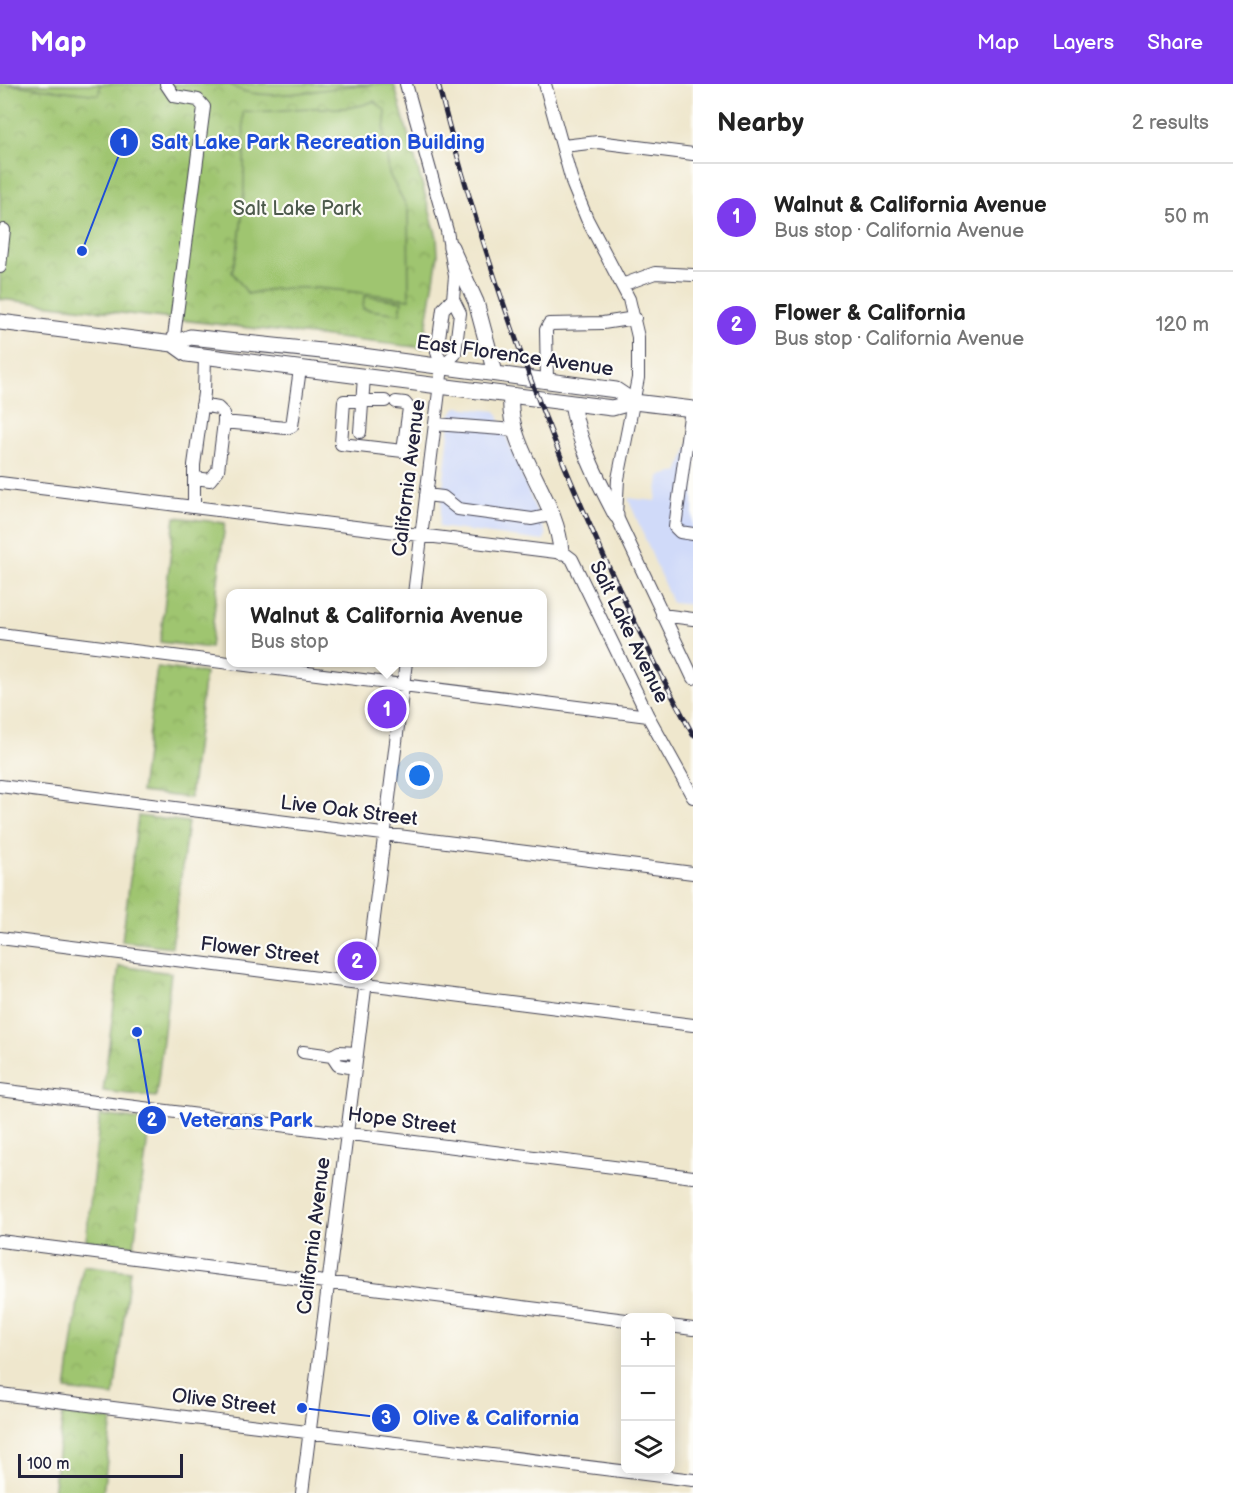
<!DOCTYPE html>
<html lang="en">
<head>
<meta charset="utf-8">
<style>
  body { margin:0; font-family:"Balsamiq Sans",sans-serif; background:#f2f2f2; color:#222 }
  .controls { position:absolute; right:18px; bottom:18px; display:grid; overflow:hidden; border-radius:12px; box-shadow:0 3px 15px #0003 }
  .controls button { width:54px; height:54px; display:grid; place-items:center; padding:0; border:0; border-bottom:2px solid #e0e0e0; background:#fff; color:#222; font:30px sans-serif }
  .scale { position:absolute; left:18px; bottom:15px; width:165px; box-sizing:border-box; padding-left:6px; border:3px solid #22223b; border-top:0; font-size:16px; line-height:21px; white-space:nowrap; color:#22223b; -webkit-text-stroke:4px #fdfcf7; paint-order:stroke }
  .you { position:absolute; left:420px; top:692px; width:21px; height:21px; margin:-15px; border:4px solid #fff; border-radius:50%; background:#1a73e8; box-shadow:0 0 0 9px #1a73e833 }
  .badge { display:grid; place-items:center; width:39px; height:39px; border-radius:50%; background:#7c3aed; color:#fff; font-size:20px; font-weight:700 }
  .pin { position:absolute; translate:-50% -50%; border:3px solid #fff; box-shadow:0 2px 6px #0006 }
  .popup { position:absolute; left:226px; top:505px; width:321px; height:78px; box-sizing:border-box; display:grid; place-content:center; border-radius:12px; background:#fff; filter:drop-shadow(0 2px 4px #0005); font-size:20px; white-space:nowrap; color:#767676 }
  .popup b { font-size:22px; color:#222 }
  .popup::after { content:''; position:absolute; left:50%; top:100%; margin-left:-12px; border:12px solid transparent; border-top-color:#fff }
  .list { margin:0; padding:0; list-style:none }
  h2 { display:flex; justify-content:space-between; align-items:center; height:78px; margin:0; padding:0 24px; font-size:26px }
  h2 small { font-size:20px; font-weight:400; color:#767676 }
  .list li { display:grid; grid-template-columns:39px 1fr auto; gap:18px; align-items:center; box-sizing:border-box; height:108px; padding:0 24px; border-top:2px solid #e0e0e0 }
  .list b { display:block; font-size:22px; white-space:nowrap }
  .list p { margin:0; font-size:20px; white-space:nowrap; color:#767676 }
  .list em { font-size:20px; font-style:normal; color:#767676 }
  .icon { flex:none; width:33px; height:33px; fill:none; stroke:currentColor; stroke-width:2; stroke-linecap:round; stroke-linejoin:round }
  .map { position:relative; flex:none; width:693px; height:1409px; overflow:hidden }
  header { display:flex; align-items:center; gap:36px; box-sizing:border-box; height:84px; padding:0 30px; background:#7c3aed; color:#fff }
  header strong { font-size:28px }
  nav { display:flex; gap:33px; margin-inline-start:auto; font-size:21px }
  main { display:flex }
  aside { flex:1; background:#fff }
  .map>svg:first-child { display:block }
</style>
</head>
<body>
<header>
<strong>Map</strong>
<nav><a>Map</a><a>Layers</a><a>Share</a></nav>
</header>
<main>
<div class="map">
<svg width="693" height="1409" viewBox="0 0 693 1409">
  <defs>
    <pattern id="park-crowns" width="20" height="18" patternUnits="userSpaceOnUse" patternTransform="scale(1.5)"><rect width="20" height="18" fill="#9fc56f"/><path d="M2 6a3 3 0 1 1 6 0M12 15a3 3 0 1 1 6 0" fill="none" stroke="#89a961"/></pattern>
  </defs>
  <rect width="100%" height="100%" fill="#fdfcf7"/>
  <filter id="ink" filterUnits="userSpaceOnUse"><feTurbulence type="fractalNoise" baseFrequency=".0167" numOctaves="2"/><feDisplacementMap in="SourceGraphic" scale="12" xChannelSelector="R" yChannelSelector="G"/><feConvolveMatrix kernelMatrix="1 2 1 2 8 2 1 2 1" color-interpolation-filters="sRGB"/></filter>
  <filter id="wash" filterUnits="userSpaceOnUse"><feTurbulence type="fractalNoise" baseFrequency=".008" numOctaves="4" result="noise"/><feDisplacementMap in="SourceGraphic" scale="24" xChannelSelector="R" yChannelSelector="G"/><feGaussianBlur stdDeviation="1.35" result="paint"/><feColorMatrix in="noise" values="0 0 0 0 0 0 0 0 0 0 0 0 0 0 0 0 0 1.4 0 .05"/><feComposite in="paint" operator="in"/></filter>
  <g filter="url(#wash)">
    <rect width="100%" height="100%" fill="#efe7cd"/>
    <!-- built -->
    <path fill="#d0daf9" d="M457,323L496,327L546,451L543,457L439,443L451,329Z
      M693,351V521L672,519L628,414L656,417L659,392L678,388Z"/>
    <!-- park -->
    <path fill="url(#park-crowns)" stroke="#607455" stroke-width="1.5" d="M0,0H394L437,153L438,171L423,264L0,215Z
      M175,433L225,439L210,564L160,558Z
      M157,583L205,589L190,714L141,708Z
      M138,732L188,738L172,863L122,857Z
      M119,882L171,889L156,1013L103,1007Z
      M100,1031L150,1037L134,1162L86,1156Z
      M83,1181L130,1187L114,1312L66,1306Z
      M63,1330L112,1336L103,1409H53Z"/>
    <!-- pitch -->
    <path fill="#9fc56f" stroke="#607455" stroke-width="1.5" d="M3,0H100L99,11Z
      M230,0H372C366,4 358,1 350,2C320,5 254,21 230,0Z
      M374,17L386,27L384,48L389,90L408,125L409,215C357,209 300,196 248,210L232,188C247,135 245,81 243,27C267,30 289,24 314,24C337,24 352,26 374,17Z
      M364,212L402,217L400,230L363,225Z"/>
  </g>
  <g filter="url(#ink)">
    <g fill="none" stroke-linecap="round" stroke-linejoin="round">
      <!-- minor casing -->
      <g stroke="#414051" stroke-width="14">
        <path id="minor" d="M166,0L174,12L198,16L204,23L173,260
          M406,0L447,147L455,192L453,215L460,229L455,270L442,283
          M545,0L573,101L587,135L629,215L638,253V294L618,395L616,431L693,594
          M563,62L598,58L693,70
          M0,183L4,146
          M622,201L655,189L693,191
          M547,296L546,246L549,240L603,239L635,234
          M385,317H344L341,360L403,367L409,324L405,319L396,318
          M691,325L675,443L680,448L693,450
          M224,338L286,344L292,342L300,285
          M435,340L515,346
          M360,348L364,293
          M196,394L210,396L218,386L224,338V330L218,324L202,321
          M0,399L564,469L572,475L648,632L693,713
          M426,411L443,413L458,425L532,435L551,431
          M194,422V381L204,309L205,273
          M414,510L442,283L437,268L443,225L453,215
          M662,531L693,535
          M0,550L648,632
          M0,702L693,789
          M0,854L693,941
          M303,968L332,972L339,968L357,969
          M332,972L338,981L355,984
          M0,1006L693,1093
          M0,1157L626,1236
          M670,1242L693,1245
          M0,1310L693,1396
          M302,1409L406,578"/>
      </g>
      <!-- major casing -->
      <g stroke="#414051" stroke-width="17">
        <path id="major" d="M451,163L476,218L495,289
          M0,238L173,260L190,253L340,269L616,306L634,318
          M173,260L187,270L612,324L634,318L693,325
          M511,312C506,364 558,415 561,468
          M572,319C578,358 598,397 616,431"/>
      </g>
      <!-- minor -->
      <use href="#minor" stroke="#fff" stroke-width="12"/>
      <!-- major -->
      <use href="#major" stroke="#fff" stroke-width="15"/>
      <!-- rail casing -->
      <g stroke="#22223b" stroke-width="5">
        <path id="rail" d="M438,0C496,226 581,446 693,651"/>
      </g>
      <!-- rail -->
      <use href="#rail" stroke="#fdfcf7" stroke-width="3" stroke-dasharray="9" stroke-linecap="butt"/>
    </g>
  </g>
  <g text-anchor="middle" dominant-baseline="central" stroke-width="4.5" stroke-linejoin="round" paint-order="stroke">
    <!-- park labels -->
    <g font-size="20" fill="#4e5b4d" stroke="#fdfcf7">
      <text x="297" y="125">Salt Lake Park</text>
    </g>
    <!-- street labels -->
    <g font-size="20" fill="#22223b" stroke="#fdfcf7">
      <text transform="translate(515 272) rotate(8)">East Florence Avenue</text>
      <text transform="translate(409 394) rotate(-83)">California Avenue</text>
      <text transform="translate(629 548) rotate(64)">Salt Lake Avenue</text>
      <text transform="translate(349 727) rotate(7)">Live Oak Street</text>
      <text transform="translate(260 867) rotate(7)">Flower Street</text>
      <text transform="translate(402 1037) rotate(7)">Hope Street</text>
      <text transform="translate(314 1152) rotate(-83)">California Avenue</text>
      <text transform="translate(224 1318) rotate(7)">Olive Street</text>
    </g>
  </g>
  <!-- callouts -->
  <path fill="none" stroke="#1d4ed8" stroke-width="2" d="M82 167L124 58M137 948L152 1036M302 1324L386 1334"/>
  <g fill="#1d4ed8" stroke="#fdfcf7" stroke-width="2">
    <circle cx="82" cy="167" r="6"/>
    <circle cx="137" cy="948" r="6"/>
    <circle cx="302" cy="1324" r="6"/>
    <circle cx="124" cy="58" r="15"/>
    <circle cx="152" cy="1036" r="15"/>
    <circle cx="386" cy="1334" r="15"/>
  </g>
  <g font-size="18" text-anchor="middle" font-weight="bold" fill="#fff">
    <text x="124" y="64">1</text>
    <text x="152" y="1042">2</text>
    <text x="386" y="1340">3</text>
  </g>
  <g font-size="21" text-anchor="middle" font-weight="bold" fill="#1d4ed8" stroke="#fdfcf7" stroke-width="4.5" stroke-linejoin="round" paint-order="stroke">
    <text x="318" y="65">Salt Lake Park Recreation Building</text>
    <text x="246" y="1043">Veterans Park</text>
    <text x="496" y="1341">Olive &amp; California</text>
  </g>
</svg>
<div class="controls">
<button>+</button>
<button>−</button>
<button><svg class="icon" aria-label="layers" viewBox="0 0 24 24"><path d="M12 4l9 5-9 5-9-5zM3 14l9 5 9-5"/></svg></button>
</div>
<div class="scale">100 m</div>
<div class="you"></div>
<div class="pin badge" style="left:387px;top:625px">1</div>
<div class="popup"><b>Walnut &amp; California Avenue</b>Bus stop</div>
<div class="pin badge" style="left:357px;top:877px">2</div>
</div>
<aside>
<h2>Nearby<small>2 results</small></h2>
<ul class="list">
<li><span class="badge">1</span><div><b>Walnut &amp; California Avenue</b><p>Bus stop · California Avenue</p></div><em>50 m</em></li>
<li><span class="badge">2</span><div><b>Flower &amp; California</b><p>Bus stop · California Avenue</p></div><em>120 m</em></li>
</ul>
</aside>
</main>
</body>
</html>
